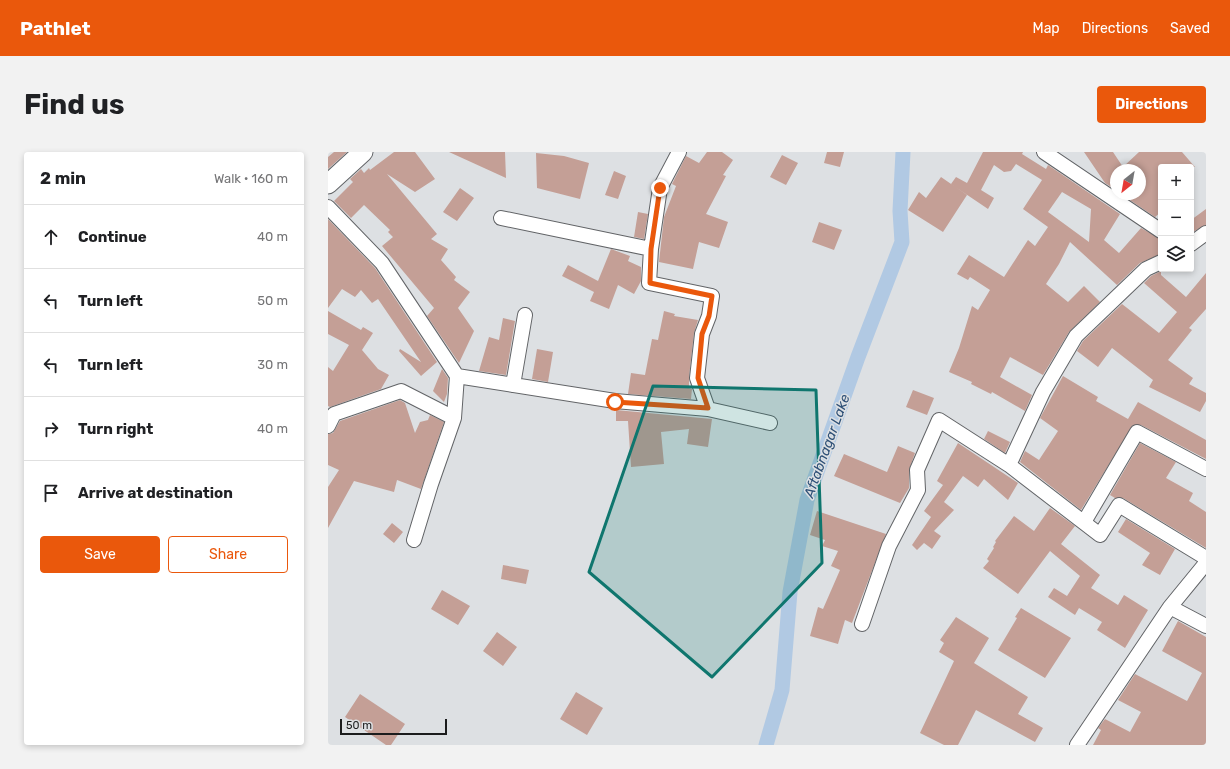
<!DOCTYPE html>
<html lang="en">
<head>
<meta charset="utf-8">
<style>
  body { margin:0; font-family:Rubik,sans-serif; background:#f2f2f2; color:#202124 }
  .controls { position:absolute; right:12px; top:12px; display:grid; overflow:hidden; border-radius:4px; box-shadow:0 2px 6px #0003 }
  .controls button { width:36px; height:36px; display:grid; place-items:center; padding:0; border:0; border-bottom:1px solid #e0e0e0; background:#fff; color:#202124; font:20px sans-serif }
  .compass { position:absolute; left:782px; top:12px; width:36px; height:36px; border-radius:50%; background:#fff; box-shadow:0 2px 6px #0003; rotate:211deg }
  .scale { position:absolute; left:12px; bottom:10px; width:107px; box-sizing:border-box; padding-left:4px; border:2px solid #1b1c1d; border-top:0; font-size:11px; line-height:14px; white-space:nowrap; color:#1b1c1d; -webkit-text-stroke:3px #dde0e3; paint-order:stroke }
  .stop { position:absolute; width:12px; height:12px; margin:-9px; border:3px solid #ea580c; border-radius:50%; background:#fff }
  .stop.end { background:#ea580c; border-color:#fff; box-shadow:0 1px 4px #0008 }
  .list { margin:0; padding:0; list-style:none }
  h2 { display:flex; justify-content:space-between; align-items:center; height:52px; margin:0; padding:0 16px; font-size:17px }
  h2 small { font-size:13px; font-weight:400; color:#757577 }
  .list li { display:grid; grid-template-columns:26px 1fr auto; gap:12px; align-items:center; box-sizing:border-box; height:64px; padding:0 16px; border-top:1px solid #e0e0e0 }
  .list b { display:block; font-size:15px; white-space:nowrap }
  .list em { font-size:13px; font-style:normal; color:#757577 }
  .actions { display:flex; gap:8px; padding:12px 16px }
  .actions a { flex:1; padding:9px 0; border:1px solid #ea580c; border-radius:4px; text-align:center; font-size:14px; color:#ea580c }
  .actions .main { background:#ea580c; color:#fff }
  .icon { flex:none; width:22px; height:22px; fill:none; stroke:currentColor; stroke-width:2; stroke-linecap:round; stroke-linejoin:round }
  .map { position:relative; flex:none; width:878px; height:593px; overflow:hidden; border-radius:4px }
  header { display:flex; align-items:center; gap:24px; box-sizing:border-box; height:56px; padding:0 20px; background:#ea580c; color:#fff }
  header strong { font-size:19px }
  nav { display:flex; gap:22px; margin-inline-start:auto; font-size:14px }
  .intro { display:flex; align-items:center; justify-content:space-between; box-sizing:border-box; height:96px; padding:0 24px }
  h1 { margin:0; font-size:28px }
  .button { padding:10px 18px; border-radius:4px; background:#ea580c; color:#fff; font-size:14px; font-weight:700 }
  main { display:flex; gap:24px; padding:0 24px }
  aside { flex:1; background:#fff; border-radius:4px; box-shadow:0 2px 6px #0003 }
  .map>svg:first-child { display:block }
</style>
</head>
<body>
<header>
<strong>Pathlet</strong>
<nav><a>Map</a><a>Directions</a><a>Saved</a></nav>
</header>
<div class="intro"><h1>Find us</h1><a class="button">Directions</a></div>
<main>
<aside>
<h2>2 min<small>Walk · 160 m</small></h2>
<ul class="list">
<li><svg class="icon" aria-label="ahead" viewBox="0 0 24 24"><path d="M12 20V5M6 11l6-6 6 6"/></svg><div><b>Continue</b></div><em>40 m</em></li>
<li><svg class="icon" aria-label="left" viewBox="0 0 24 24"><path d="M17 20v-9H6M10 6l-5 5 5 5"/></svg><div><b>Turn left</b></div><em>50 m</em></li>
<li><svg class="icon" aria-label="left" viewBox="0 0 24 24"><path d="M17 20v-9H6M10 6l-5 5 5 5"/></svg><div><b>Turn left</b></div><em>30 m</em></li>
<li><svg class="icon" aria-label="right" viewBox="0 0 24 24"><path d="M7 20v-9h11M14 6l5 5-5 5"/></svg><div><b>Turn right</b></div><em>40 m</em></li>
<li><svg class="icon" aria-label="arrive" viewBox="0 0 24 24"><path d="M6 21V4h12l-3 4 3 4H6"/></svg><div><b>Arrive at destination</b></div></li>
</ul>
<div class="actions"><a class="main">Save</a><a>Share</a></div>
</aside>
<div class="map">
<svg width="878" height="593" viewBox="0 0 878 593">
  <rect width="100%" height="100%" fill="#dde0e3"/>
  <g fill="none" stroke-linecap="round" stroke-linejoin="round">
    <!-- canal -->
    <path stroke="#b1c9e3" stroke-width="15" d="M438,593L454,538L462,440L479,348L530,205L574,90L572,59L575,0"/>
  </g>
  <!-- building -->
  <path fill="#c49f96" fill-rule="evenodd" d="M6,0H19L0,17V5Z
    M66,0H87L107,27L87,40L59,22L109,82L103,87L120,97L113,108L128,125L126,128L142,140L130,156L146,179L131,211L99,164L106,156L54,94L65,85L60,80L62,78L36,53L23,66L6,49L25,30L22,27L33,17L36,21L41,16L42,18Z
    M121,0H177L178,26Z
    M379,0H394L405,8L395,23L398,24L378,62L400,70L391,96L371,90L365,117L331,110L336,65L348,34L344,32L358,4L371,11Z
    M499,0H516L512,15L496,11Z
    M655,0H695L694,2L718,17L720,13L792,62L776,88L791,101L813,76L833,87V102L812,111L789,133L742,90L731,112L718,132L740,150L756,134L772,150L741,180L715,223L682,205L672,225L704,243L697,259L664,240L663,242L643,232L644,230L621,220L631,196L644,154L650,158L662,138L642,125L640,128L629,122L641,103L676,125L700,88L707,94L720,75L695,57L714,28L688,12L683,19L676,20L666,13L653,38L666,46L660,57L623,32L628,25L639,31ZM734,40L763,57L761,90L720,60Z
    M756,0H785L795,15L811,0H854L867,15H833V60L827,65L793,42H812V18H788V38L777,31Z
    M208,1L236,4L261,11L252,47L209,36Z
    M454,3L470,11L458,33L442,25Z
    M286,19L298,24L290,47L277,43Z
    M613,25L639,43L615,80L580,58L591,40L598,46Z
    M132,36L146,46L129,69L115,60Z
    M878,57V73L863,81V68Z
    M310,60L320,62L316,87L306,85Z
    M0,67L47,116L109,210L93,224L71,199L72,197L93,210L50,147L44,151L33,138L27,145L14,137L0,156Z
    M491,70L514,78L506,98L484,90Z
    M283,97L302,104L300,109L313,115V129L306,142L290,133L281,157L262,149L266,140L234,124L240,113L270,129Z
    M833,119V123L858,145L878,121V157L861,176L864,178L840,208L865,226L861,232L878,241V249L872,260L821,235L825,228L784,196L770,215L749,199L755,189L794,152L831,181L849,160L816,131L823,124Z
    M0,159L33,178L35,175L45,181L34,198L50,217L61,223L53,237L2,255L0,254V215L5,219L21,193L0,182Z
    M336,159L347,162L346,164L370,168L366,181L361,225V236L364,237L363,247L300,242L303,221L317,223L324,187L330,188Z
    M175,166L187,169L178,223L151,219L161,185L171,188Z
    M209,197L225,200L220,230L204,227Z
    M114,217L120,226L119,242L116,250L105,239Z
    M735,224L770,245L768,249L800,267L810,250L878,288V307L813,273H805L753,358L692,310L697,299L711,308L730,279L712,266Z
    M585,238L606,246L599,263L578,255Z
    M72,248L77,251L87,281L92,270L100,268L102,263L116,270L93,337L69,328L66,340L26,329L0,376V335L11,318L0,313V282L5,281L12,269Z
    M288,258L384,267L380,295L359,292L361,277L333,280L336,312L303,315L300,269H288Z
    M660,279L682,290L677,301L656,287Z
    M630,291L690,331L680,348L656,327L650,335L635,324L616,350L626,358L606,379L613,384L604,397L596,391L589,398L584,393L603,365L596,359L615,333L609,329Z
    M812,291L848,310L838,326L865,341L861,349L878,360V396L795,346H787L782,343Z
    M570,294L587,301L581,318V336L572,351L506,324L516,302L559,320Z
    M722,356L747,374L733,392L772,423L763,436L790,453L796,443L820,458L797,496L769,478L774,470L751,456L747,463L720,445L726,436L739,444L752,424L722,399L690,442L655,416L661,409L659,407L666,396L665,395L668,390L667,389L686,364L706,379Z
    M489,359L558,382L524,471L517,468L510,492L482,484L490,455L495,457L512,418L503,414L510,399L494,394L497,388L482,383Z
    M798,367L847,397L832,423L814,413L822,401L790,380Z
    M64,371L75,380L66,391L55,382Z
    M175,413L201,418L198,432L173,427Z
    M114,438L142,454L130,473L103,457Z
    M693,456L743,486L717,526L670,498L689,466L687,465Z
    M628,465L661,486L646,511L700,545L690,562L715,576L707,590L648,558L630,593H616L592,581L626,509L611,500L616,491L612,488Z
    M850,469L878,485V593H765L773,578L770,576L777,567L802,580L813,560L790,548L807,522L859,549L874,521L834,499Z
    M169,480L189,495L175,514L155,499Z
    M248,540L275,556L259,583L232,567Z
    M32,542L77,572L63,593H58L17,565Z"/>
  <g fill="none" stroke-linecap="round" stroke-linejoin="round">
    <!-- street casing -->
    <g stroke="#626467" stroke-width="16">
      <path id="street" d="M351,0L332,36L323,97L321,131L384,144L381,164L374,182L369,226L380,257
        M716,0L833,79
        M0,55L54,111L129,224L126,266L103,332L86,388
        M173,66L323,97
        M863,92L878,81
        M129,224L287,249L380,257L442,271
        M185,233L197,163
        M0,274L6,262L73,239L126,266
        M681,313L715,240L748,184L818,117L833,110
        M756,370L809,280L878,317
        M842,455L878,474
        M534,472L561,394L590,338L589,318L611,268L681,313L772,383L791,353L878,406
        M749,593L842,455L878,411"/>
    </g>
    <!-- secondary casing -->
    <g stroke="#626467" stroke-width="21">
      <path id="secondary" d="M0,32L35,0"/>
    </g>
    <!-- street -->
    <use href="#street" stroke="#fff" stroke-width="14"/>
    <!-- secondary -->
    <use href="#secondary" stroke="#fff" stroke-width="19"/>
  </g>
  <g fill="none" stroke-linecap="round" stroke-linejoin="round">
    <!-- route -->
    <path stroke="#ea580c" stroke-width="5" d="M287,250L380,256L370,226L374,182L381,164L384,144L322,131L323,97L332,36"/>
  </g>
  <!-- marked area -->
  <path fill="#0f766e" fill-opacity="0.2" stroke="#0f766e" stroke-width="3" stroke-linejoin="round" d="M325,234L488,238L494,411L384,525L261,420Z"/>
  <g text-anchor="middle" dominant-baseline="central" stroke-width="3" stroke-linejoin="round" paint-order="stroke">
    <!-- water labels -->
    <g font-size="14" font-style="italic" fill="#2e5077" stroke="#dde0e3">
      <text transform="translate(499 294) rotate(-70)">Aftabnagar Lake</text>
    </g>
  </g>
</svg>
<div class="controls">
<button>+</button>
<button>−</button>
<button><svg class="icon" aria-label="layers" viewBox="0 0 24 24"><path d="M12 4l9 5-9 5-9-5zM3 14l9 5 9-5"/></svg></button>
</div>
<svg class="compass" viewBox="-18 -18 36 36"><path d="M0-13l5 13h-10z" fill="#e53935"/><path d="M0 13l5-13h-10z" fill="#757577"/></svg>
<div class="scale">50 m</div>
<div class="stop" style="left:287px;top:250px"></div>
<div class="stop end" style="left:332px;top:36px"></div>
</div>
</main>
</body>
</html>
